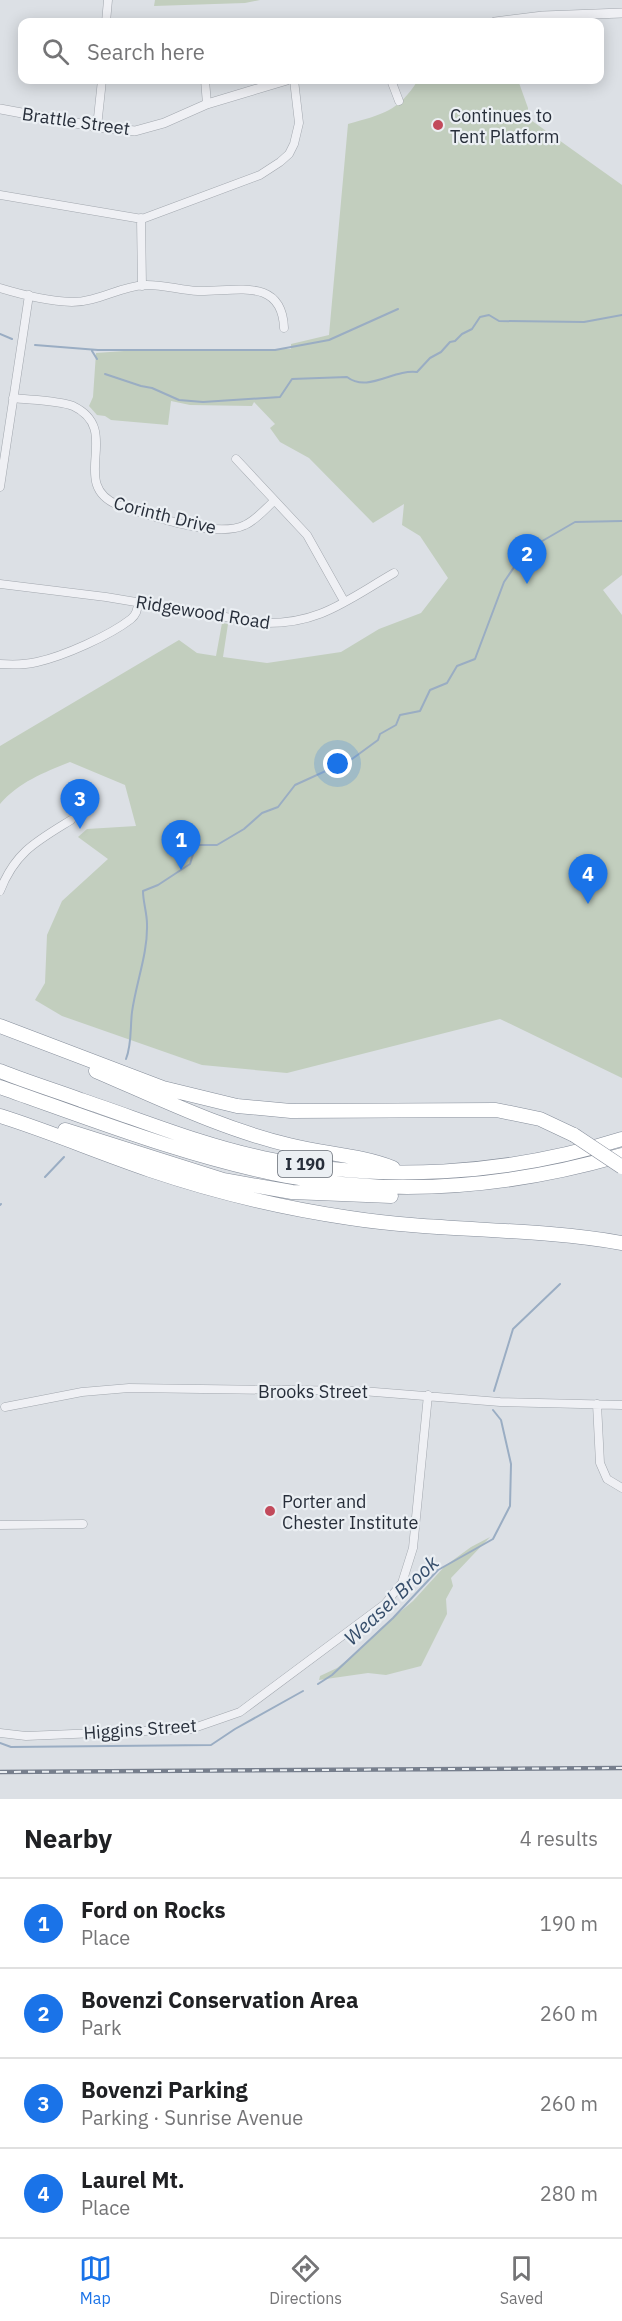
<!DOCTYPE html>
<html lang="en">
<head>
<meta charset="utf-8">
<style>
  body { margin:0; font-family:"IBM Plex Sans",sans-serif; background:#f2f2f2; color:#202124 }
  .you { position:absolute; left:338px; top:764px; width:21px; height:21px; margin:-15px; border:4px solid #fff; border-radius:50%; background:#1a73e8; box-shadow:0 0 0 9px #1a73e833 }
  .badge { display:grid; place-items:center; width:39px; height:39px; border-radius:50%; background:#1a73e8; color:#fff; font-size:20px; font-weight:700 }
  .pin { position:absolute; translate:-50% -50px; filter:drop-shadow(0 2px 3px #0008) }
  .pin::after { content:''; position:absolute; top:32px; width:21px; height:18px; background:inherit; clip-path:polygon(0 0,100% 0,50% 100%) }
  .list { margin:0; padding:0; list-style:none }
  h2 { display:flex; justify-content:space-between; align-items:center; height:78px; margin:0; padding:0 24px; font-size:26px }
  h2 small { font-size:20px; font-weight:400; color:#757577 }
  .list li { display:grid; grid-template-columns:39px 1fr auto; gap:18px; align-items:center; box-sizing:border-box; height:90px; padding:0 24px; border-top:2px solid #e0e0e0 }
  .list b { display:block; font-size:22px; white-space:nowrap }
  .list p { margin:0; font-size:20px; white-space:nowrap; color:#757577 }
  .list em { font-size:20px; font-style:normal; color:#757577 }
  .icon { flex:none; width:33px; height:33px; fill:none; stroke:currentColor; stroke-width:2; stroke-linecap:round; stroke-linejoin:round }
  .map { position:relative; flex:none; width:622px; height:1799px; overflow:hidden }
  .search { position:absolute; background:#fff; box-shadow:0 3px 15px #0003; left:18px; right:18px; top:18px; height:66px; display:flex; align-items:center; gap:15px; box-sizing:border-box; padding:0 21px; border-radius:12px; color:#757577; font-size:22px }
  .sheet { height:438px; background:#fff }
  nav { display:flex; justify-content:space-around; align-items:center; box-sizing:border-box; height:84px; border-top:2px solid #e0e0e0; background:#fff; font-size:16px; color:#757577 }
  nav a { display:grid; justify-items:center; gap:3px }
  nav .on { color:#1a73e8 }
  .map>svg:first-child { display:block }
</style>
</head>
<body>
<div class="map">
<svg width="622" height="1799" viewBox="0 0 622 1799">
  <rect width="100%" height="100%" fill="#dce0e5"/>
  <!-- green -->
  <path fill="#c2cebe" d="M155,0H260L245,3L154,6Z
    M418,80H518L528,108V118L622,185V575L603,590L622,615V1078L500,1019L287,1073L202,1065L62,1016L35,1000L45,983L47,935L62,901L108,859L78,837L87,829L136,826L125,785L70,762C43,773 19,782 0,804V746L179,640L197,653L216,656L222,623L228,624L223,657L267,663L341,652L379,629L421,613L448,578L420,536L402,525L404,504L373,523L309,458L280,442L270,428L275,424L254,402L252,406L190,405L171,401L168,425L111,420L105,416L97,415L89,406L93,397L96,353L138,350L291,349V344L329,335L348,124C383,114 398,112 418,80Z
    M490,1537L451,1578L453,1586L446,1599L447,1614L421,1666L386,1675L368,1673L319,1680L320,1676L337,1668L361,1649L382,1627L413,1601L445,1566L471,1547Z"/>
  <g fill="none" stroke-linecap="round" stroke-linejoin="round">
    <!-- stream -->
    <path stroke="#9aadc3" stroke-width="2" d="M0,334L12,339
      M35,345L98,350H275L329,340L398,309
      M92,351L97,359
      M105,374L141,386L152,388L179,400L203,402L280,397L292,379L347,377C368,393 393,369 417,372L430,358L441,352L450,342L455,341L462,334L472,329L480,317L489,315L499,321L584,322L622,315
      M126,1059C132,1044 130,1028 132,1012C136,983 148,953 147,924C147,913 143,902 143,891L158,885L190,864L196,845H217L244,829L262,813L278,807L295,785L352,759L378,740L380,734L396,725L400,715L420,711L430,690L447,683L457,666L475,659L504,582L525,551L575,522L622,521
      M45,1177L64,1157
      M0,1205L1,1204
      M494,1391L513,1329L560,1284
      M318,1684L332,1675L393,1618L438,1570L493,1539L510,1506L511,1464L501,1420L493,1410
      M0,1743L11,1747L211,1745L235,1729L303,1691"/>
    <!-- minor casing -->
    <g stroke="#a2a7ae" stroke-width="9">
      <path id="minor" d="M106,22L108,0
        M205,80L207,104
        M391,80L399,101
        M97,127L102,80
        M0,195L142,219L260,175L280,162L289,154L294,144L299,123L294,80
        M141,218L142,286
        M0,288C23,295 48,301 72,302C97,302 119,287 144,285C161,284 180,290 198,291C234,292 282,276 284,328
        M13,398C30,400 58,400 73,406C124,430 67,484 118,505C149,515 216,539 245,525C256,520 265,509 274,501
        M236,459L307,535L344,601
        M0,487L29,295
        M0,584L106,597L261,623C319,625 347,600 394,573
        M0,664C13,665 24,665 37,662C64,656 109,636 131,619C136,615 138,609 138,602
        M0,891C15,852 37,841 71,820
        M597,1404L600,1463L607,1479L622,1488
        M5,1407L82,1392L129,1388L362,1391L500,1402L622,1405
        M0,1525L83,1524
        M0,1733L26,1736L191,1729L240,1712L385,1604L402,1583L413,1548L428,1395"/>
    </g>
    <!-- tertiary casing -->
    <g stroke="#a2a7ae" stroke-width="10">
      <path id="tertiary" d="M495,22L543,16L622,13
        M0,109L97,127L135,131L164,123L207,104L287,80"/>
    </g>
    <!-- motorway casing -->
    <g stroke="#858d9a" stroke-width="15">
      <path id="motorway" d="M0,1026L163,1088L237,1106L291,1111L496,1110L540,1119L574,1135
        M0,1071C27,1082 54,1090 81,1100C141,1120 201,1145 263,1158C380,1183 508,1175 622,1139
        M96,1071C159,1098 222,1129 289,1145C324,1154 360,1155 393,1168
        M0,1087C94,1120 188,1157 286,1176C399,1197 512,1187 622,1155
        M0,1116C51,1132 100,1153 150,1170C215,1192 282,1208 350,1218C440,1232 532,1227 622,1243
        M65,1130L223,1180L292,1192L391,1196"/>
    </g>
    <!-- minor -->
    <use href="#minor" stroke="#eff0f4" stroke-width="8"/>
    <!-- tertiary -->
    <use href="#tertiary" stroke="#eff0f4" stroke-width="9"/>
    <!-- motorway -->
    <use href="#motorway" stroke="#fff" stroke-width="14"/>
    <!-- rail casing -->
    <g stroke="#777f8d" stroke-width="4.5">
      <path id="rail" d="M0,1772L622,1768"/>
    </g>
    <!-- rail -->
    <use href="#rail" stroke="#ebeff3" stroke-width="2" stroke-dasharray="7" stroke-linecap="butt"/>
    <!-- motorway-bridge casing -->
    <g stroke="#858d9a" stroke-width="15" stroke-linecap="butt">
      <path id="motorway-bridge" d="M574,1135L622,1167"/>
    </g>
    <!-- motorway-bridge -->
    <use href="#motorway-bridge" stroke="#fff" stroke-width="14"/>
  </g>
  <!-- markers -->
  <g fill="#c24a5b" stroke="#ebeff3" stroke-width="2">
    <circle cx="438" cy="125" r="6"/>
    <circle cx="270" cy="1511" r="6"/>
  </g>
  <g text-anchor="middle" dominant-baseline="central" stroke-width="4.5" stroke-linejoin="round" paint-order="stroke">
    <!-- shield labels -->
    <rect fill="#ebeff3" stroke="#626872" stroke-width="1.5" x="278" y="1151" width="54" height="26" rx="4.5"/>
    <g font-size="16" font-weight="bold" fill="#272e3a">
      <text x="305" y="1164">I 190</text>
    </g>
    <!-- poi labels -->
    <g font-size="18" fill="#272e3a" stroke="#ebeff3" text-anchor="start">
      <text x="450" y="115">Continues to<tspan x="450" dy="21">Tent Platform</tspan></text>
      <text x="282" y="1501">Porter and<tspan x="282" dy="21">Chester Institute</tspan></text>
    </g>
    <!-- street labels -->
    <g font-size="18" fill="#272e3a" stroke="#ebeff3">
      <text transform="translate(76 121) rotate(8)">Brattle Street</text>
      <text transform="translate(165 515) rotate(14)">Corinth Drive</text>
      <text transform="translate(203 612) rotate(9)">Ridgewood Road</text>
      <text x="313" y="1391">Brooks Street</text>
      <text transform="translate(140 1729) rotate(-4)">Higgins Street</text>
    </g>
    <!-- water labels -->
    <g font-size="20" font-style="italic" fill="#354d6a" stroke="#ebeff3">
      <text transform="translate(391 1600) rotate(-43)">Weasel Brook</text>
    </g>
  </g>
</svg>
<div class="you"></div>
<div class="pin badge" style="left:181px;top:870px">1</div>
<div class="pin badge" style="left:527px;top:584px">2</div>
<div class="pin badge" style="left:80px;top:829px">3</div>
<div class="pin badge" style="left:588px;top:904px">4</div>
<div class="search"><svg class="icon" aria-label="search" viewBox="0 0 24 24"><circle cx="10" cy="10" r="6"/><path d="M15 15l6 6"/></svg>Search here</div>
</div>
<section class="sheet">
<h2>Nearby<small>4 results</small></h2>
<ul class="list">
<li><span class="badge">1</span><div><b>Ford on Rocks</b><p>Place</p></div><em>190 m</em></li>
<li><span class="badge">2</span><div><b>Bovenzi Conservation Area</b><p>Park</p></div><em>260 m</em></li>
<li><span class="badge">3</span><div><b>Bovenzi Parking</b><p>Parking · Sunrise Avenue</p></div><em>260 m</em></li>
<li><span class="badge">4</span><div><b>Laurel Mt.</b><p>Place</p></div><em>280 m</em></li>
</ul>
</section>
<nav>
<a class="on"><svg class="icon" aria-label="map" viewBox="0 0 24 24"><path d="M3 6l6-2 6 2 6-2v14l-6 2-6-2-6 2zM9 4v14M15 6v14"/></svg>Map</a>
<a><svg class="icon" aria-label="directions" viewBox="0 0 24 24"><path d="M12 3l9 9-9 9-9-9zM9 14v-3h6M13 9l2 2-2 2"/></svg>Directions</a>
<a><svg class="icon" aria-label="saved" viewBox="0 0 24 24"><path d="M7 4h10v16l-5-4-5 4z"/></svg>Saved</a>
</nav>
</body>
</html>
